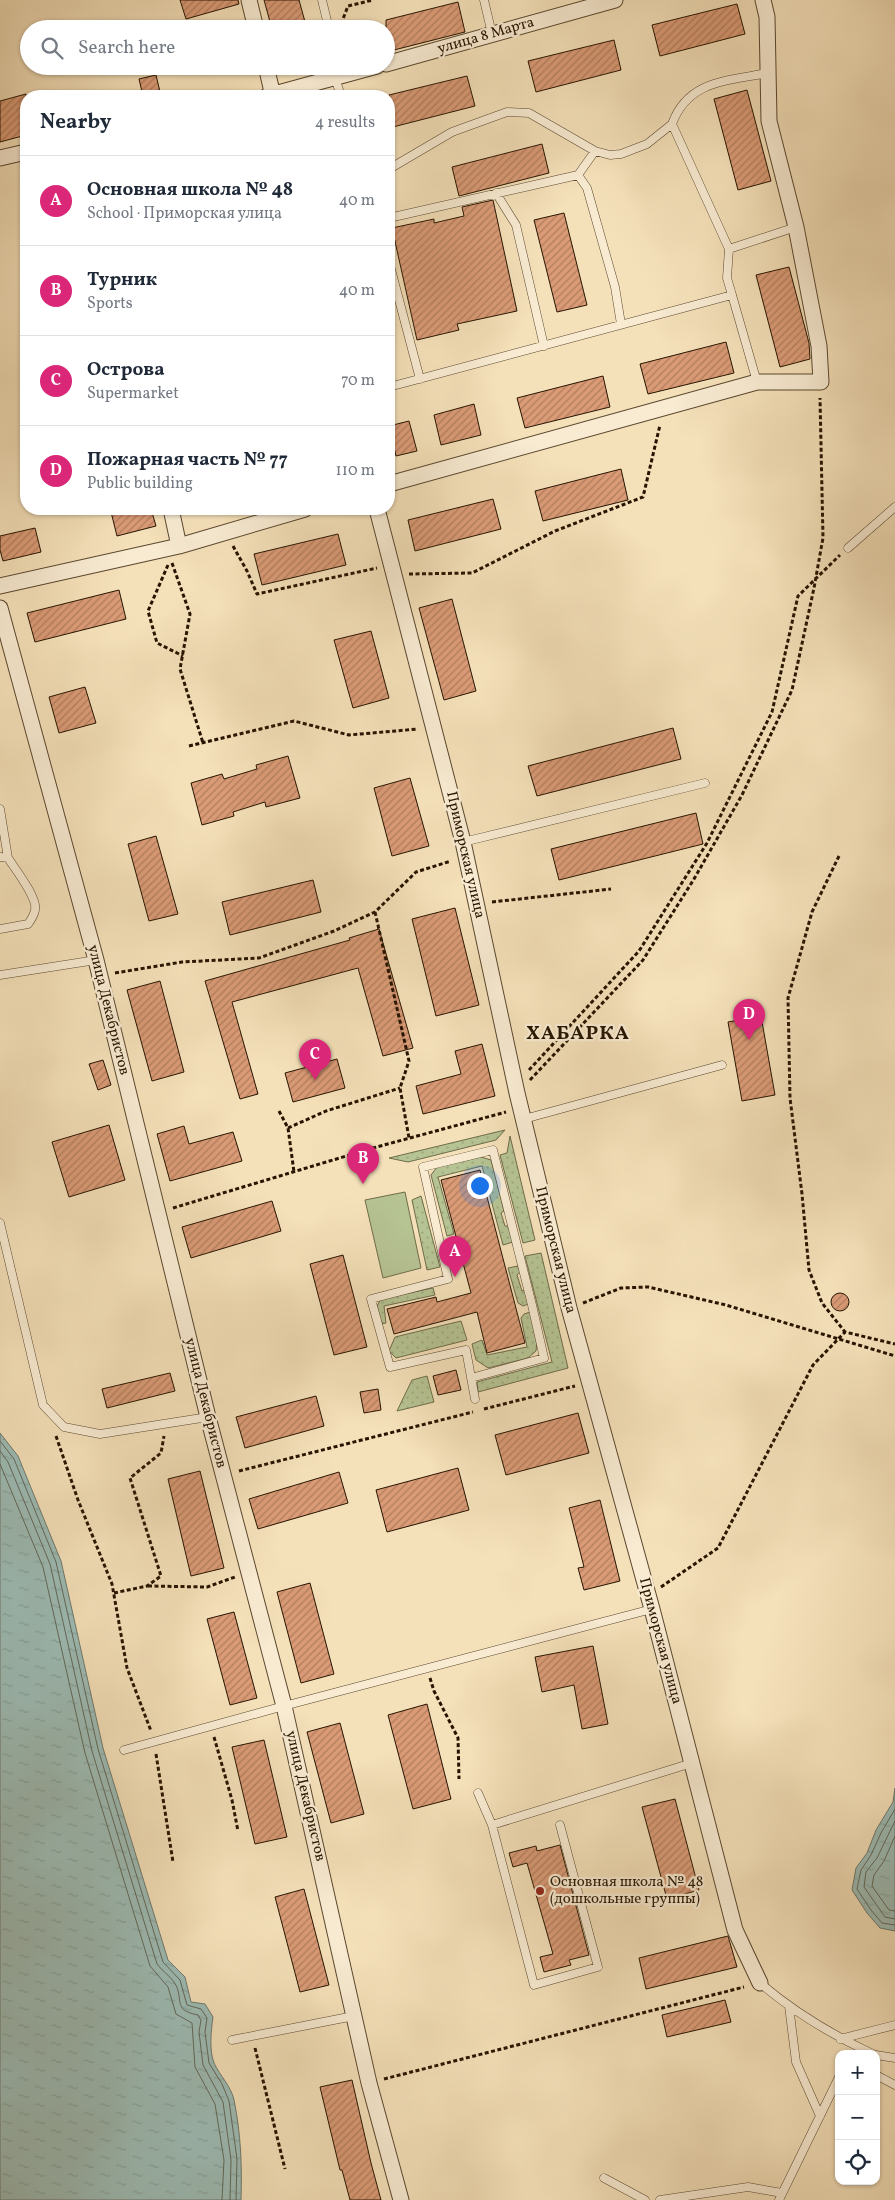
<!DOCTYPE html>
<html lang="en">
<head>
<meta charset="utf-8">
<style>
  body { margin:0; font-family:Vollkorn,serif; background:#f2f2f3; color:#1f2937 }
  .controls { position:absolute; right:15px; bottom:15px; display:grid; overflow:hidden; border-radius:10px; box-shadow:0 1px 4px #0004 }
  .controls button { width:45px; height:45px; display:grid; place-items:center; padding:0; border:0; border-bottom:1px solid #e0e1e3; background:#fff; color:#1f2937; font:25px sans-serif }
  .you { position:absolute; left:479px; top:1185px; width:18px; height:18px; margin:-12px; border:4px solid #fff; border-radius:50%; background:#1a73e8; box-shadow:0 0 0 8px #1a73e833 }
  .badge { display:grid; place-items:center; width:32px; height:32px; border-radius:50%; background:#db2777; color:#fff; font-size:16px; font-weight:700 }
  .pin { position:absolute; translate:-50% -41px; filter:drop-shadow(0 1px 2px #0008) }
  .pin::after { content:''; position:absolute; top:26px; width:18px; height:15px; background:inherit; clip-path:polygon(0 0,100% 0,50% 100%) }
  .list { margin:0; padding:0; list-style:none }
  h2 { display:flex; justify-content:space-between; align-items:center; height:65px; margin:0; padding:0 20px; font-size:21px }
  h2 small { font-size:16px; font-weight:400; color:#747a83 }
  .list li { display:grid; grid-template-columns:32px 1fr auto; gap:15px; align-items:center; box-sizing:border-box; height:90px; padding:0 20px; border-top:1px solid #e0e1e3 }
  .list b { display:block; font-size:19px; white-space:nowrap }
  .list p { margin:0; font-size:16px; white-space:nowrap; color:#747a83 }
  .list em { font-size:16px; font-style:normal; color:#747a83 }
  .icon { flex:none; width:28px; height:28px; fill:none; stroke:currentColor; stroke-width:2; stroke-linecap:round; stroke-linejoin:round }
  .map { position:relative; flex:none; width:895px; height:2200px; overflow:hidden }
  .search { position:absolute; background:#fff; box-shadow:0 1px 4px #0004; left:20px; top:20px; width:375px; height:55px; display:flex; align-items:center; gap:12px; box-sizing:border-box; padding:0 18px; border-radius:28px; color:#747a83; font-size:19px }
  .panel { position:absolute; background:#fff; box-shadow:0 1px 4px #0004; left:20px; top:90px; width:375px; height:425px; border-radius:20px }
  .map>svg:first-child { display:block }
</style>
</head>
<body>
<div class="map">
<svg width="895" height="2200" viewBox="0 0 895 2200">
  <defs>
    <pattern id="grass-dots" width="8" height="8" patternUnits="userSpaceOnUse" patternTransform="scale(1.25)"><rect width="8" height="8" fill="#b6c393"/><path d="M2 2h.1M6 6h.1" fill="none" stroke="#9ca77d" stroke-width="1.8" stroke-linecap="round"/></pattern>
    <pattern id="water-ripples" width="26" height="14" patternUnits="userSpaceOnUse" patternTransform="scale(1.25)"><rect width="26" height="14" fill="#9dbcb5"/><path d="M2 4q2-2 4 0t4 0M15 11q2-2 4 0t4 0" fill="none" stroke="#87a19a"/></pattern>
    <pattern id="building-hatch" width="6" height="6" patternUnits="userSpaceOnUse" patternTransform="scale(1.25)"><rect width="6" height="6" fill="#da9b76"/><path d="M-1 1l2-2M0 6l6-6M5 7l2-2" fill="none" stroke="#b17d5e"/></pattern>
  </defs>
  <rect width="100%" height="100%" fill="#f4e0b9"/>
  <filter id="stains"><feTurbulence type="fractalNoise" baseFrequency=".004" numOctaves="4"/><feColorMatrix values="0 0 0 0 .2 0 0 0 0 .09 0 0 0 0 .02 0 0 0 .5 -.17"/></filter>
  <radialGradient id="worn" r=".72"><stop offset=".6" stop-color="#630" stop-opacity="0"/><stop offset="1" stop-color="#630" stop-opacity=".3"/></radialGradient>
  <!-- grass -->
  <path fill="url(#grass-dots)" stroke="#6e6c4a" d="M505,1130L496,1140L408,1162L389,1158Z
    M510,1136L535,1240L523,1243L500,1155L507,1153Z
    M481,1157L491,1160L504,1211L501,1213L505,1226H510L513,1242L503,1245L482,1166L438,1177L454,1234L447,1236L431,1175L437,1167Z
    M421,1196L440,1267L427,1270L412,1200Z
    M541,1253L568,1368L478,1392L477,1382L552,1362L525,1256Z
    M518,1266L520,1272L517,1275L522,1291L525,1290L528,1304L523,1306L518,1303L508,1268Z
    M433,1288L435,1295L384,1306L386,1323L381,1324L377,1306L381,1299Z
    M530,1312L537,1341L536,1351L528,1358L488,1368L476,1360L472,1344L482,1340L487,1355L527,1347L521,1318L524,1314Z
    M461,1321L467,1340L396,1358L389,1351L395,1337Z
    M427,1376L434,1402L397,1411L412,1380Z"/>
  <!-- pitch -->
  <path fill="#b6c393" stroke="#6e6c4a" d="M405,1192L421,1268L383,1278L365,1200Z"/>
  <!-- water -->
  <path fill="url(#water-ripples)" stroke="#6e796d" d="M0,1433L18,1456L61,1561L103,1748L168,1960L185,1977L191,2002L205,2004L213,2017C211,2031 209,2050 214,2063C220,2076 231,2086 234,2100C241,2134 242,2166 241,2200H0Z
    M895,1788V1931L880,1928L867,1913L852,1890L856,1868L867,1853L876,1830L893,1802Z"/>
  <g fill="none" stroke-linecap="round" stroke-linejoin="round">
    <!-- shore -->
    <path stroke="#62685a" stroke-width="1" d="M0,1441L14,1459L56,1562L98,1749L163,1962L180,1980L187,2005L201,2009L207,2018L205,2032L209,2063L222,2084L229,2101L237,2159L236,2200
      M0,1451L8,1462L50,1564L92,1751L157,1964C162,1971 169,1975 174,1982C185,1998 171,2010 198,2015L201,2020L199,2032L203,2065L223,2102L231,2160L230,2200
      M0,1464L43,1567L85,1753L150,1966L168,1987L176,2014L192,2023L195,2067L215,2104L224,2160L222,2200
      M895,1809L881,1833L871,1855L861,1870L857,1889L871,1910L882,1923L895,1925
      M895,1821L877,1858L866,1872L864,1887L885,1917L895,1919
      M895,1836L884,1861L874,1875L872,1886L889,1910L895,1911"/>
  </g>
  <!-- building -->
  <path fill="url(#building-hatch)" stroke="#271400" d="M180,0H238L239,4L186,19Z
    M264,0H299L307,29H272Z
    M458,2L465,32L386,52V20Z
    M737,4L745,34L660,56L652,25Z
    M614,40L621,70L536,92L528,61Z
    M156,75L161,96H143L139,79Z
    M467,76L475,106L389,128V95Z
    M747,90L771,181L738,190L714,99Z
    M26,94V135L0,142V101Z
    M542,144L549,173L459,196L452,167Z
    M493,200L517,311L457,324L459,330L417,340L392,228L434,219V223L464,216L462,207Z
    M564,213L587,305L557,312L534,220Z
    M789,267L809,343L810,359L780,367L756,275Z
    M726,342L734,373L648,394L640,364Z
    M603,376L610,407L525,428L517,398Z
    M474,404L481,435L441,445L434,415Z
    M409,421L417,451L396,456L389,426Z
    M621,469L628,500L543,521L535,491Z
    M493,499L501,529L415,551L408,520Z
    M123,509H151L156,526L117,536L111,512Z
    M35,528L41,552L3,561L0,550V536Z
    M338,534L346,565L262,585L254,554Z
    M119,590L126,619L35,642L27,613Z
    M452,599L476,691L444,700L419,608Z
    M371,631L389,698L353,708L334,640Z
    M85,687L96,723L59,733L49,697Z
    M673,728L681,759L537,796L528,766Z
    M288,756L300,798L266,807L265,802L233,812L234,816L202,825L191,783L222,774L224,779L257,769L256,765Z
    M410,778L429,846L392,856L374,788Z
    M696,813L703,844L559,880L551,849Z
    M156,836L178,914L149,921L128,844Z
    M313,880L321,912L230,935L222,902Z
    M455,908L479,1005L436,1016L412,919Z
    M379,929L413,1048L383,1056L358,968L232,1002L258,1094L240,1099L205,981L350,940L349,938Z
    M160,981L184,1072L152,1081L127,990Z
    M761,1016L775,1095L742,1101L728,1022Z
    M482,1044L495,1096L423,1114L416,1086L461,1074L455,1051Z
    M337,1059L345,1088L293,1102L285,1073Z
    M103,1060L111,1085L98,1090L89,1064Z
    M109,1125L125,1180L69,1197L52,1142Z
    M184,1126L189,1144L233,1132L242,1161L170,1181L157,1134Z
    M480,1170L525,1343L487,1353L477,1312L394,1334L387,1309L436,1297L437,1302L471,1293L441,1180Z
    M272,1201L281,1231L191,1258L182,1227Z
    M343,1255L367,1347L334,1355L310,1264Z
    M831 1302a9 9 0 1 1 18 0a9 9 0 1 1-18 0Z
    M456,1370L461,1390L438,1395L433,1376Z
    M170,1373L175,1391L107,1408L102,1389Z
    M378,1389L381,1410L364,1413L360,1392Z
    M316,1396L324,1426L245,1448L236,1417Z
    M578,1413L589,1453L506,1475L495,1435Z
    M458,1468L469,1510L387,1532L376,1490Z
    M200,1471L224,1568L191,1576L168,1479Z
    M339,1472L348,1503L258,1529L249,1499Z
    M600,1500L620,1581L584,1590L578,1568L584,1567L569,1508Z
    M310,1583L334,1674L301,1683L277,1592Z
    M234,1612L257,1698L230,1705L207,1619Z
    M593,1646L608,1724L582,1729L574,1685L542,1692L535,1657Z
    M427,1704L451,1799L413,1809L388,1715Z
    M340,1723L364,1814L331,1823L307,1732Z
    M264,1740L287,1837L255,1844L232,1747Z
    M675,1799L699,1890L667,1899L642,1807Z
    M560,1845L589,1955L569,1960L571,1965L544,1972L540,1957L553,1954L527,1863L513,1867L509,1853L536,1846L537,1851Z
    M304,1889L329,1985L300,1992L275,1897Z
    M728,1936L737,1967L646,1989L639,1958Z
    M725,2000L731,2022L667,2037L662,2015Z
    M352,2080L371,2163L381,2200H350L342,2170H340L320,2087Z"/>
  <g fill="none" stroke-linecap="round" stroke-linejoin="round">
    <!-- service casing -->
    <g stroke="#5a472e" stroke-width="9">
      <path id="service" d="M322,0L329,29
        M484,0L492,34
        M335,66V78L341,96
        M389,169L452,132L507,112L529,113L595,151L610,155L621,154L647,144L672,124
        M578,175L595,151
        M496,193L516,225L544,346
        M389,218L578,175L587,188L615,287L621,324
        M729,249L796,227
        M389,262L420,379
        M732,295L727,278L729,249L672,124C688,80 728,81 767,73
        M389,387L732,295L757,382
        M848,548L895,507
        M0,809L8,858
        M463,842L705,783
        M0,857L8,858C15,869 38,898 35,910C34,915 31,920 28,924L0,929
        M0,975L96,960
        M524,1119L722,1065
        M0,1223L43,1405L64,1427L100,1434L208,1417
        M471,1378L544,1358L532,1305L493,1150L423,1167L448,1279L371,1299L390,1367L466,1350L475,1399
        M124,1750L284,1706L652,1609
        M478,1793L492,1825L534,1985L598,1967L560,1825
        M492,1825L692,1763
        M760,1983C794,2012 832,2035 873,2054
        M789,2006L796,2062L820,2116
        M840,2039L895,2025
        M232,2040L354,2016
        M876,2055L895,2058
        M876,2075L895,2085
        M604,2178L645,2200
        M660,2200L748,2187L782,2193
        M779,2200L839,2077"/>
    </g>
    <!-- minor casing -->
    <g stroke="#5a472e" stroke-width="17">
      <path id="minor" d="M249,0L256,29
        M386,64L615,0
        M266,66L273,96
        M267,96L377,66
        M0,158L26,152
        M389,484L757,382H821L819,346L796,227L769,121L767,17L763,0
        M171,509L179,546
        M377,509L463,842L517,1093L569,1308L652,1609L735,1930L760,1983
        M0,586L179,546L305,509
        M0,608L96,960L208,1417L284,1706L369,2083L401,2200"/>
    </g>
    <!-- path -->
    <path stroke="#271400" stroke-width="3" stroke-dasharray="4 2.5" stroke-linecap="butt" d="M341,24L348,6L373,0
      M233,546L247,571L257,594L377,568
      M172,563L190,614L180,669L203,743
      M168,565L148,611L157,643L183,656
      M409,574L472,573L555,531L643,497L660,425
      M189,746L294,721L349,735L418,729
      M839,856L812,912L788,998L790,1098L802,1194L809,1270L822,1303L845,1332
      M492,902L611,889
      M375,912L409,1061L400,1088L409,1138
      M115,973L182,962L259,958L334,931L375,912L416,872L451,861
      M529,1070L639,951L707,843L772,712L798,596L840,555
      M530,1080L643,960L694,879L742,795L792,690L814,588L823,538L820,398
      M279,1111L288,1128L294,1172
      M288,1128L326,1111L400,1088
      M173,1208L373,1148L506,1112
      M583,1303L621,1288L648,1287L726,1305L895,1356
      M484,1409L575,1386
      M56,1436L78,1500L112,1584L127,1668L151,1731
      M239,1471L473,1412
      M148,1586L207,1587L235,1577
      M661,1587L718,1548L813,1365L845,1332L895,1344
      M114,1593L147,1586L161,1576L130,1478L161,1453L164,1436
      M430,1678L434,1691L458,1738L459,1779
      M214,1737L232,1800L238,1831
      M156,1754L173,1862
      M255,2048L285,2169
      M384,2079L744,1987"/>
    <!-- service -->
    <use href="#service" stroke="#f8ebd2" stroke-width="8"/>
    <!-- minor -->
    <use href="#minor" stroke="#f8ebd2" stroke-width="15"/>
  </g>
  <!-- markers -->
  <circle fill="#8f2418" stroke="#f8ebd2" stroke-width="2" cx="540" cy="1891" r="5"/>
  <g text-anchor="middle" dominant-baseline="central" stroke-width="4.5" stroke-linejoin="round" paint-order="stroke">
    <!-- street labels -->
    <g font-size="15" fill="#271400" stroke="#f8ebd2">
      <text transform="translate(486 36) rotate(-16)">улица 8 Марта</text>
      <text transform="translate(465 855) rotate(77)">Приморская улица</text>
      <text transform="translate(108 1010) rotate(76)">улица Декабристов</text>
      <text transform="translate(555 1250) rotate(76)">Приморская улица</text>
      <text transform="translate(205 1403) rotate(76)">улица Декабристов</text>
      <text transform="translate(660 1641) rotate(75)">Приморская улица</text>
      <text transform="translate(305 1796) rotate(77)">улица Декабристов</text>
    </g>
    <!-- poi labels -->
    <g font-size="15" fill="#271400" stroke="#f8ebd2" text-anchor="start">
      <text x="550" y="1882">Основная школа № 48<tspan x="550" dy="17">(дошкольные группы)</tspan></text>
    </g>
    <!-- district labels -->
    <g font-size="20" font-weight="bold" letter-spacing="1" fill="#271400" stroke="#f8ebd2">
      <text x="578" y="1034">ХАБАРКА</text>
    </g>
  </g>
  <rect width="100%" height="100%" filter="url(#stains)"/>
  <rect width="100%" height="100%" fill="url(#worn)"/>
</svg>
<div class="controls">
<button>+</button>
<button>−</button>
<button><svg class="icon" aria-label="locate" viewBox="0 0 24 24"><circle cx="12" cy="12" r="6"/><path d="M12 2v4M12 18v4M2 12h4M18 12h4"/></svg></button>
</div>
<div class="you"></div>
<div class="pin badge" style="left:455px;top:1277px">A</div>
<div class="pin badge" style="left:363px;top:1184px">B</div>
<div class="pin badge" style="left:315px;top:1080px">C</div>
<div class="pin badge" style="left:749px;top:1040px">D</div>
<div class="search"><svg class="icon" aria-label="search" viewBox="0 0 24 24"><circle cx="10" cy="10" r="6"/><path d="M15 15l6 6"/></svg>Search here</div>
<section class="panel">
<h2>Nearby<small>4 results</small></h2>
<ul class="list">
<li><span class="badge">A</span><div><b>Основная школа № 48</b><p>School · Приморская улица</p></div><em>40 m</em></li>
<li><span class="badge">B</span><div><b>Турник</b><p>Sports</p></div><em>40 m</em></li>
<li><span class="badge">C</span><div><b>Острова</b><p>Supermarket</p></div><em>70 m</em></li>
<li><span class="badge">D</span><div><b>Пожарная часть № 77</b><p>Public building</p></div><em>110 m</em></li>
</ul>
</section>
</div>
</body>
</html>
